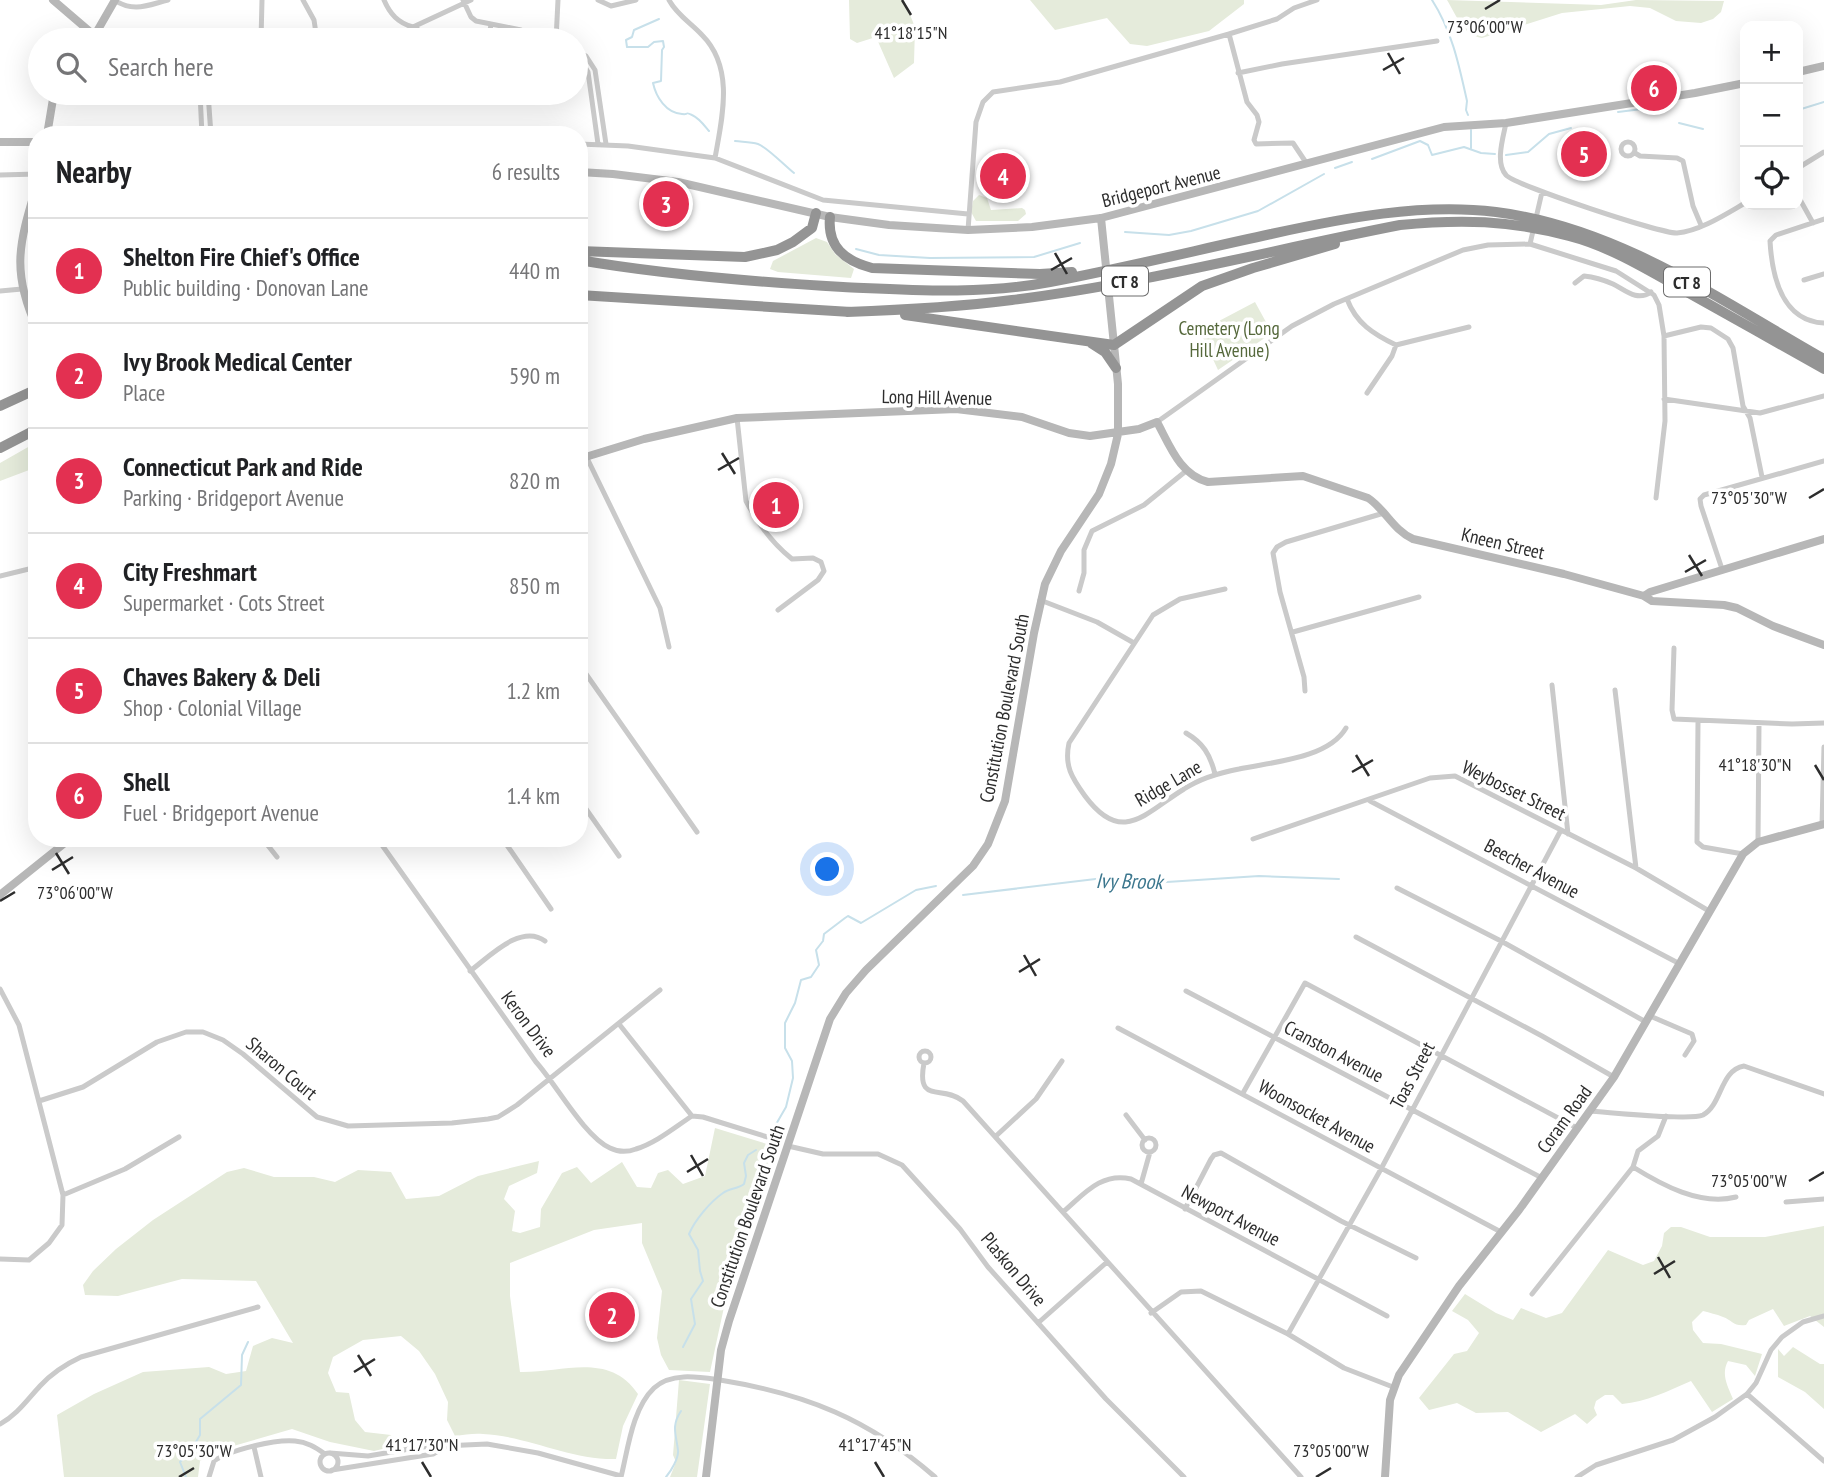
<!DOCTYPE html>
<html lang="en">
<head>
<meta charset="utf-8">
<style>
  body { margin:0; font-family:"PT Sans Narrow",sans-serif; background:#f6f6f6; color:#202124 }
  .controls { position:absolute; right:21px; top:21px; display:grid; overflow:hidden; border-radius:14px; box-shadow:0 7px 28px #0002 }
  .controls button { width:63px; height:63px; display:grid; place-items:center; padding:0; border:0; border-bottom:2px solid #e0e0e0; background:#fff; color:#202124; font:35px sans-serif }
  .you { position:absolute; left:828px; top:870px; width:24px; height:24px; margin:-18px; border:5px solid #fff; border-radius:50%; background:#1a73e8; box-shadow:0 0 0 10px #1a73e833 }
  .badge { display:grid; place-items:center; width:46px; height:46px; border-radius:50%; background:#e33051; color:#fff; font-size:23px; font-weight:700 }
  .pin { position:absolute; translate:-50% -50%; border:4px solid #fff; box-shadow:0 2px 7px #0006 }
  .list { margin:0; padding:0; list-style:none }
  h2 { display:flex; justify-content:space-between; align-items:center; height:91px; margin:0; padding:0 28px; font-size:30px }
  h2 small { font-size:23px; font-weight:400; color:#757577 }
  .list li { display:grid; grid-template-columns:46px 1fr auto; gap:21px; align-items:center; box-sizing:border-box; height:105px; padding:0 28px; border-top:2px solid #e0e0e0 }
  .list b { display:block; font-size:26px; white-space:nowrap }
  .list p { margin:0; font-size:23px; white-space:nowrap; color:#757577 }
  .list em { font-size:23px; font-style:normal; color:#757577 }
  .icon { flex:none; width:38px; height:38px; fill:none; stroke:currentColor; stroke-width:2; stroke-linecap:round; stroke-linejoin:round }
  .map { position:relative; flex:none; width:1824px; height:1477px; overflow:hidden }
  .search { position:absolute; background:#fff; box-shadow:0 7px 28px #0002; left:28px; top:28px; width:560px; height:77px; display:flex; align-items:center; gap:18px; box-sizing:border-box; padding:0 24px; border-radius:38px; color:#757577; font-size:26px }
  .panel { position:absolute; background:#fff; box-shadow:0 7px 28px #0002; left:28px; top:126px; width:560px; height:721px; border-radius:28px }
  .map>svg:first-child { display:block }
</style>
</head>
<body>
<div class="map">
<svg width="1824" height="1477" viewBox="0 0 1824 1477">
  <rect width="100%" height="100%" fill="#fff"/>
  <!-- green -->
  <path fill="#e5ebdb" d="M849,0H904L915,27L914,63L894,78L876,37L857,43L850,39Z
    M1030,0H1244V4L1209,31L1147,46L1130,44L1107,18L1055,30Z
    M1447,0L1601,5L1636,0L1724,1L1721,12L1713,19L1701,23L1676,21L1650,8L1630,6L1562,13L1482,38C1463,35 1456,15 1447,0Z
    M979,195L987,198L991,210L1022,208L1025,210L1026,214L1018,221H976L971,212L973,201Z
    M816,238L827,242L835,254L854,269L851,278L778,272L770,269L773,261Z
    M1255,302L1272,333L1218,370L1200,331Z
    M37,442V467L0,481V463Z
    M715,1128L767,1144L772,1157L753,1215L740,1233L710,1372L669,1370L661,1355L657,1338L662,1291L642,1243V1223L594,1230L510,1263V1296L520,1372C562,1373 609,1351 638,1394L623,1426L616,1459C570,1460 528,1436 483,1434C474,1433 464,1435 455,1436L447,1420L448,1402L435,1374L419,1351L401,1336L363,1340L333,1357L328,1373L336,1392L349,1393L355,1420L365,1432L391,1435L395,1446L374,1451L330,1442L292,1429L223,1449L200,1461L198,1477H64L57,1415L94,1394L143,1372L209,1367L226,1374L246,1371L253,1346L272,1338L293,1343L256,1281L182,1279L118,1296L85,1295L83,1285L93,1271L116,1249L153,1220L227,1172L244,1168L274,1177H314L335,1182L358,1170L391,1172L406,1199L439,1196L478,1176L539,1161L537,1173L509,1186L504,1199L515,1211L512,1231L520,1233L540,1227L541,1209L562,1173L577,1167L591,1183L622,1162L637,1187L651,1188L658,1173L668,1170L683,1184L705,1176Z
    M1824,1226V1327L1810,1316L1784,1326L1773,1309L1749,1320L1746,1325C1734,1327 1732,1320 1723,1317C1716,1314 1710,1313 1703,1311L1692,1322L1693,1330L1703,1343L1721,1344L1762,1354L1755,1376L1746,1365L1728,1361C1721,1374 1727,1385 1733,1399L1712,1412L1691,1381C1668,1391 1646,1402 1622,1404L1613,1395H1605L1596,1401L1594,1408L1597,1415L1587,1424L1575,1414L1541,1432L1508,1412L1476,1413L1457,1403L1429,1410L1419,1398L1454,1354L1467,1351L1479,1333L1468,1320L1452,1311L1465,1294L1496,1313L1513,1320L1521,1308L1546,1318L1562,1313L1608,1250L1643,1265L1654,1261L1662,1246L1664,1233L1671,1227H1681L1710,1237H1765Z
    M1793,1347L1820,1364H1824V1409L1805,1392L1778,1377V1349L1784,1356Z
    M679,1380L710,1384L697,1477H670L676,1462L673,1455Z"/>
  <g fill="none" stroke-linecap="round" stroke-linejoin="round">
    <!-- stream -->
    <path stroke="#c7e0ea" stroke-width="2" d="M1432,0C1452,31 1459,65 1467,101L1466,110L1468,115
      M659,19L634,30L632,37L626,40L627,47H648L654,42L663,41L664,47L662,50L661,81L653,83C656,97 666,113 682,114C691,115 684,111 692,115C699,118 704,125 709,131
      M1798,110L1824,102
      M1618,112L1642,109
      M1744,122H1745
      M1679,123L1703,129
      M1471,130V148
      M735,141C743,142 751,142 758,144C767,147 785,166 794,173
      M1506,155L1528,152L1549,134L1571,128
      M1372,159L1420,141L1428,145L1432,155L1464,147L1481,153L1495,154
      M1335,168L1352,162
      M1125,232L1169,235L1191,231L1258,211L1324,174
      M856,249L879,255L930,258L1034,257L1080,243
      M963,895L1104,878L1121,885L1259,876L1339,879
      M775,1126L786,1107L793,1078L792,1061L785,1048V1023L795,1003L801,980L811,977L819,965L816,950L823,941L824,934L845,918L848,916L861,923L916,890L936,886
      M683,1347L695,1324L691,1299L703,1281L700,1271L698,1250L689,1234C695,1220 710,1202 723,1193C730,1188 738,1189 744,1184L746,1176L744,1163L748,1155L756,1150
      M186,1477L180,1462L193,1447L200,1435V1419L241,1385L242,1355L248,1342
      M666,1477C671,1471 679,1458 678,1450C676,1434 671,1426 681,1411"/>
    <!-- street -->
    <path stroke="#cacaca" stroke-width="5" d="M114,0C134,13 148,5 168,0
      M303,0L314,20L317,40
      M384,0C390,14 398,23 413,27L471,0
      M463,0L471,17L476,21L521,30L534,40
      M598,0L611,6L636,0
      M669,0C677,15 691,23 702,35C735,68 722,118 715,158
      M416,26L423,40
      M1229,34L1277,19L1294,8L1317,0
      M261,40L262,0
      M488,40L491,25
      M556,40L558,0
      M576,53L586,56L595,70L606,144
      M576,60L582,62L588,72L598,144
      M1238,73L1282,64L1437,41
      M200,93L202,135
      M208,93L211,135
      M1506,123C1503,138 1495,163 1506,175C1514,185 1662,234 1677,233C1700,231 1726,214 1745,203
      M1621 149a7 7 0 1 1 14 0a7 7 0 1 1-14 0Z
      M579,144L628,146L715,158L823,200L968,214
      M1635,153L1640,156L1677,158L1683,161L1693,206L1701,225
      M1798,168L1824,152
      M0,175L37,174
      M1798,196L1813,223
      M1824,219L1776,235L1770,241C1772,276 1782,321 1824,323
      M968,230L976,122L983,102L993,92L1060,82L1229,34L1247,102L1257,115L1259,122L1254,140L1256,144L1293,143L1307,164
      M1530,244L1542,192
      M1804,280L1824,274
      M1575,283L1584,276C1594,277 1604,280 1613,284C1625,290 1637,302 1651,292
      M0,291L22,289
      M1347,299C1356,323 1373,334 1396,345L1469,327
      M1664,336L1701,327L1711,328L1728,339L1733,348L1743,406L1750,418L1762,477
      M1367,393L1392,356L1396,345
      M1664,399L1760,413L1824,396
      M737,418L746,501C757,522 773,544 792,559L813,558L821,562L824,571L818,580L778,610
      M1157,422L1292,326L1334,304L1463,250L1488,245L1530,244L1616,271L1654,295L1659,305L1664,336L1665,421L1656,498
      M586,456L660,608L669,647
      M1722,569L1701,506L1700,499L1704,495L1824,461
      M0,576L37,567
      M1225,589L1180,599L1153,615L1069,743C1064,766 1072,778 1085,796C1122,846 1145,813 1184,789C1201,778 1218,773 1239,769C1271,762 1328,759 1346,728
      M1079,591L1084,573V550L1092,531L1144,505L1186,471
      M1040,600L1097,622L1134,643
      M1293,632L1419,597
      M1674,648L1672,710L1674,719L1792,724L1824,723
      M579,664L697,832
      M1552,685L1568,834
      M1615,690L1636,868
      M1305,691L1304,677L1280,592L1273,553L1277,547L1286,542L1384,513
      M1698,722L1697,842L1703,847L1743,854
      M1186,733C1203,743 1210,754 1215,774
      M579,799L619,856
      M1370,801L1680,964
      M1822,825L1824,747
      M262,838L277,857
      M377,838L536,1062C556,1084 584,1136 610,1148C618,1152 628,1152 636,1149C656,1143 675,1127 692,1116
      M502,838L551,909
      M1253,839L1430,778L1455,776L1636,868L1709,911
      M1758,842L1759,724
      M1397,888L1501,941L1646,1022
      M1356,937L1542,1036L1614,1077
      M470,971C489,957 521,923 545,941
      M0,989L19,1025L63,1195L62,1225L49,1243L29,1260L0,1259
      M1186,991L1542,1178
      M1650,1016L1692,1034L1694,1041L1685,1055
      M619,1024L692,1116L703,1117L774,1139
      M1118,1028L1501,1232
      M919 1057a6 6 0 1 1 12 0a6 6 0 1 1-12 0Z
      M924,1063C916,1105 942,1084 963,1101L1301,1477
      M1243,1093L1305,983L1577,1128
      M39,1101L83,1087L157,1042L186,1032H203L223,1040L243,1054L317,1117L348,1126L452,1123L488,1119L498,1117L517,1105L660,990
      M1589,1111C1608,1112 1690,1121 1703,1115C1722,1105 1720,1070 1744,1066L1824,1094
      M1126,1115L1145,1140
      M996,1136L1036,1099L1062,1061
      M1142 1145a7 7 0 1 1 14 0a7 7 0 1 1-14 0Z
      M788,1146L823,1154H878L902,1165L960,1229L988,1267L1106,1399L1184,1477
      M1633,1167C1662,1185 1700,1206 1736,1197
      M1141,1184L1150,1152
      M63,1195L125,1169L179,1137
      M1786,1202L1824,1199
      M1185,1209L1211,1159L1214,1155L1221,1153L1341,1221L1416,1258
      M1063,1212C1084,1194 1101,1172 1131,1179L1387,1316
      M1532,1294L1633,1167L1638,1151L1658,1136L1666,1116
      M1151,1313L1181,1292L1201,1291L1288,1334L1344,1368L1393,1387
      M1038,1323L1107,1262
      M1288,1334L1381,1169L1561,830
      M1747,1394L1824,1461
      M0,1424C17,1415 27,1400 40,1386C51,1374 66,1364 81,1357L258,1307
      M254,1447L261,1477
      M330,1453L368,1456L421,1447L487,1444L538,1453L621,1476
      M320 1462a9 9 0 1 1 18 0a9 9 0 1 1-18 0Z
      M332,1470L433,1454L445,1447
      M209,1477L214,1461C229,1450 276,1439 295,1441C307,1442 315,1447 325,1454
      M621,1477C628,1449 632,1409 654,1388C671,1372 699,1377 720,1380C806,1394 869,1419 935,1477
      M1577,1477L1596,1465L1673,1440L1715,1417L1747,1394L1756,1383L1771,1350L1782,1337L1803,1322L1824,1316"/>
    <!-- secondary -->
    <path stroke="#b7b7b7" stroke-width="8" d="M53,0L95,36
      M92,40L115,0
      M1798,72L1824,66
      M47,135L54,93
      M0,142H37
      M579,172L613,174L678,182L830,217L889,225L968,230L1032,227L1101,218L1444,127L1506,123L1695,93L1745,83
      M37,184C20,241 10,270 37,328
      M579,459L644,439L737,418L956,409L1022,417L1069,433L1090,436L1139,429L1157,422C1170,446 1180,475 1208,482L1303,476L1368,498C1385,509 1393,530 1413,539L1564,574L1644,596L1650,592L1824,539
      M1644,596L1652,601L1724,605L1737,608L1773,626L1824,645
      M0,895L71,838
      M706,1477L721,1350L729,1321L830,1019L846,993L866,970L973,866L988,844L1005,801L1034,633L1045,584L1061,551L1099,494L1111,464L1118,434V384L1101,218
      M1385,1477L1390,1400L1399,1375L1459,1286L1519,1210L1614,1077L1743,854L1758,842L1824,824"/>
    <!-- highway -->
    <path stroke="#949494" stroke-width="10" d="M830,217C827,247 845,261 872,268L1040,274L1072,272
      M579,251L745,257L777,250L793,242L812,228L816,213
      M579,260C666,275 755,282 843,287C912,290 982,295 1050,282C1124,268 1197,250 1271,234C1344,218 1421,203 1496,212C1617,227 1720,300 1824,359
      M579,295L851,312
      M847,312C902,310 957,307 1012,300C1142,284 1271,250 1400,225C1460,219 1510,220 1569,236C1612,247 1651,272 1689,293C1734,318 1779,344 1824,369
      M905,315L1114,345L1202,286L1253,268L1335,244
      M1091,343L1105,352L1116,368
      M0,406L37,389
      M0,448L37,429"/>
  </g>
  <!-- ticks -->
  <path fill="none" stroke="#2d2d2d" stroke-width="2.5" d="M902,0L911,15M1485,9L1500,0M1388,53L1400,74M1383,70L1404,58M1055,253L1067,274M1051,270L1072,258M722,453L735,474M718,470L739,458M1809,498L1824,489M1689,555L1702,576M1685,572L1706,560M1356,755L1369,776M1815,765L1824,780M1352,772L1373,760M56,853L69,874M52,870L73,857M0,901L15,892M1024,955L1036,976M1019,972L1040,959M691,1155L703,1176M687,1172L708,1159M1809,1181L1824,1172M1658,1257L1670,1278M1654,1274L1675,1261M358,1355L371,1376M354,1372L375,1359M422,1462L431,1477M875,1462L884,1477M179,1477L194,1468M1316,1477L1331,1468"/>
  <g text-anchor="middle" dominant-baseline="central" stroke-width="7" stroke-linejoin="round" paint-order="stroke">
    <!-- shield labels -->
    <g fill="#fff" stroke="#6c6c6c" stroke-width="2">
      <rect x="1102" y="266.5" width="46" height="29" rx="5"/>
      <rect x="1664" y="267.5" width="46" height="29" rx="5"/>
    </g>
    <g font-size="18" font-weight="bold" fill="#2d2d2d">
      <text x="1125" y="281">CT 8</text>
      <text x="1687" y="282">CT 8</text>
    </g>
    <!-- street labels -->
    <g font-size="19" fill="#2d2d2d" stroke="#fff">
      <text transform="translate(1161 186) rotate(-14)">Bridgeport Avenue</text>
      <text transform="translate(937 397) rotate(1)">Long Hill Avenue</text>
      <text transform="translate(1503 543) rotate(13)">Kneen Street</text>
      <text transform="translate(1004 708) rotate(-79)">Constitution Boulevard South</text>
      <text transform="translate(1168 783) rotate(-30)">Ridge Lane</text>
      <text transform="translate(1514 790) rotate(26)">Weybosset Street</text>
      <text transform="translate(1532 868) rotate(28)">Beecher Avenue</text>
      <text transform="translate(529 1024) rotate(53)">Keron Drive</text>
      <text transform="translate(1334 1051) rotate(28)">Cranston Avenue</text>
      <text transform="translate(282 1068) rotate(40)">Sharon Court</text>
      <text transform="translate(1412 1075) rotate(-62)">Toas Street</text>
      <text transform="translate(1317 1116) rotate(29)">Woonsocket Avenue</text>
      <text transform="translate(1564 1119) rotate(-54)">Coram Road</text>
      <text transform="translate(1231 1215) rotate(28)">Newport Avenue</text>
      <text transform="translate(747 1216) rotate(-71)">Constitution Boulevard South</text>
      <text transform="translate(1014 1269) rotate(50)">Plaskon Drive</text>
    </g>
    <!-- park labels -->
    <g font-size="19" fill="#55683b" stroke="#fff">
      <text x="1229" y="328">Cemetery (Long<tspan x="1229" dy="22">Hill Avenue)</tspan></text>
    </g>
    <!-- water labels -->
    <g font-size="21" font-style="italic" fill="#3c778e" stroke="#fff">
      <text transform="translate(1129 881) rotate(1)">Ivy Brook</text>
    </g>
  </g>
  <g font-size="18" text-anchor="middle" fill="#2d2d2d" stroke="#fff" stroke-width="7" stroke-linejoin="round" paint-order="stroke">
    <text x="1485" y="33">73°06'00"W</text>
    <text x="911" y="39">41°18'15"N</text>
    <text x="1749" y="504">73°05'30"W</text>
    <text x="1755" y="771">41°18'30"N</text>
    <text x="75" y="899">73°06'00"W</text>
    <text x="1749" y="1187">73°05'00"W</text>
    <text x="422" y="1451">41°17'30"N</text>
    <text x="875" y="1451">41°17'45"N</text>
    <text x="194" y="1457">73°05'30"W</text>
    <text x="1331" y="1457">73°05'00"W</text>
  </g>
</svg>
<div class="controls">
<button>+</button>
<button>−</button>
<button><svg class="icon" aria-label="locate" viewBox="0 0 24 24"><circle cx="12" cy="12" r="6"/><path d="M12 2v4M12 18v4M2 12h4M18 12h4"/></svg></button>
</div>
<div class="you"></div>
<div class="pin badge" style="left:776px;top:505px">1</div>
<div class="pin badge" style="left:612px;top:1315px">2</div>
<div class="pin badge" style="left:666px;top:204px">3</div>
<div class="pin badge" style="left:1003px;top:176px">4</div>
<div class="pin badge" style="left:1584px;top:154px">5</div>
<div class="pin badge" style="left:1654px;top:88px">6</div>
<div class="search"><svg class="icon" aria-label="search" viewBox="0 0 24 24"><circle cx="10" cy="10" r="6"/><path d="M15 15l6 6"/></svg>Search here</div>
<section class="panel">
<h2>Nearby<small>6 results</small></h2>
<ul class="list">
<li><span class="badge">1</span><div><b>Shelton Fire Chief's Office</b><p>Public building · Donovan Lane</p></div><em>440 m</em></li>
<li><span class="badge">2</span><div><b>Ivy Brook Medical Center</b><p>Place</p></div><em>590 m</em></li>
<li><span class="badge">3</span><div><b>Connecticut Park and Ride</b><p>Parking · Bridgeport Avenue</p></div><em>820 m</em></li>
<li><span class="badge">4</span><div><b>City Freshmart</b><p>Supermarket · Cots Street</p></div><em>850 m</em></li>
<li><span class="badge">5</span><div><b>Chaves Bakery &amp; Deli</b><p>Shop · Colonial Village</p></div><em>1.2 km</em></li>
<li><span class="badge">6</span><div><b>Shell</b><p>Fuel · Bridgeport Avenue</p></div><em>1.4 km</em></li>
</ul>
</section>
</div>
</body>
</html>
